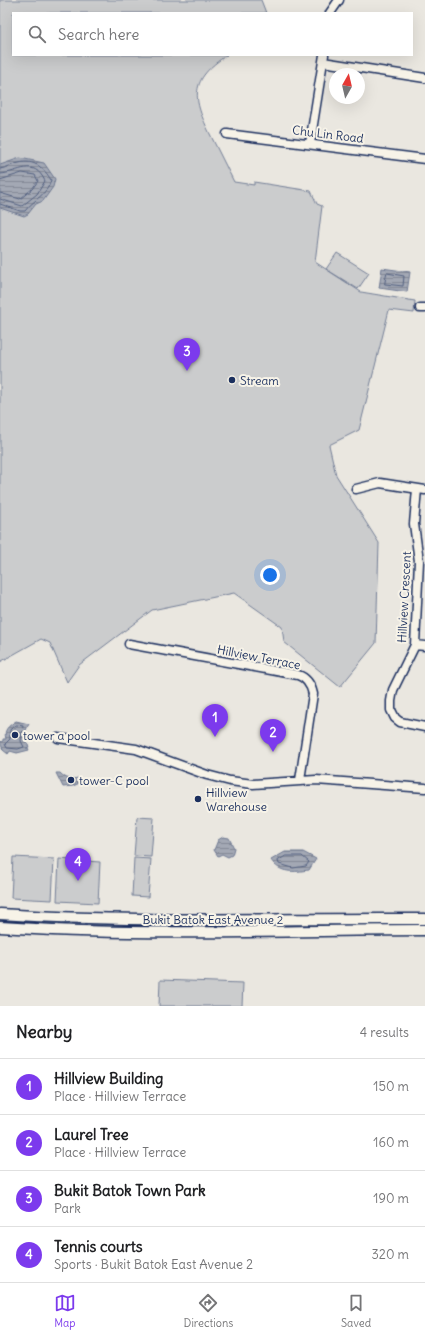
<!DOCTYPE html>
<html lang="en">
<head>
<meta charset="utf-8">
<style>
  body { margin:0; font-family:Delius,sans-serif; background:#f6f6f6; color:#202124 }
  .compass { position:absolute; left:329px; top:68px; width:36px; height:36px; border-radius:50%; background:#fff; box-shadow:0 4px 16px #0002; rotate:8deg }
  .you { position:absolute; left:270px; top:575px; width:14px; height:14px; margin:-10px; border:3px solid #fff; border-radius:50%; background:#1a73e8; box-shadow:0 0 0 6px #1a73e833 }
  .badge { display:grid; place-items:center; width:26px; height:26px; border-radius:50%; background:#7c3aed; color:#fff; font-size:13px; font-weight:700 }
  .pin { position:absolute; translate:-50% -33px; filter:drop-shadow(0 1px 2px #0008) }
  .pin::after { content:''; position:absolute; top:21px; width:14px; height:12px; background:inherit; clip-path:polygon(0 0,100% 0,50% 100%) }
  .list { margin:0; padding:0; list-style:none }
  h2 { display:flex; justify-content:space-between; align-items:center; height:52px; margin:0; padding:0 16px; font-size:17px }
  h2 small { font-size:13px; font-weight:400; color:#757577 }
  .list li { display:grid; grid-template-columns:26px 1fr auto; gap:12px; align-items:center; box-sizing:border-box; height:56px; padding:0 16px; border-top:1px solid #e0e0e0 }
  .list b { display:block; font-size:15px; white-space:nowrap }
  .list p { margin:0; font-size:13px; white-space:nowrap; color:#757577 }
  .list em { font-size:13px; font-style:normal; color:#757577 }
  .icon { flex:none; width:22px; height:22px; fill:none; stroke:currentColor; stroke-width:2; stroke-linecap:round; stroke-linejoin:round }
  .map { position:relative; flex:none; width:425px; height:1006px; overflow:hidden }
  .search { position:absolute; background:#fff; box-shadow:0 4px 16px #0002; left:12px; right:12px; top:12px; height:44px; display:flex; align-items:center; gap:10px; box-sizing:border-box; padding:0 14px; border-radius:0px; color:#757577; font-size:15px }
  .sheet { height:276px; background:#fff }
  nav { display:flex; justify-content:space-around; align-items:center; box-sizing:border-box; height:56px; border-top:1px solid #e0e0e0; background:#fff; font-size:11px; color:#757577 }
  nav a { display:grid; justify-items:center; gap:2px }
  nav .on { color:#7c3aed }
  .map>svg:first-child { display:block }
</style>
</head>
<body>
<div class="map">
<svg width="425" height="1006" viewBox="0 0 425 1006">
  <defs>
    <pattern id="water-rules" width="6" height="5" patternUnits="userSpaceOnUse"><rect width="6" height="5" fill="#a3a8b4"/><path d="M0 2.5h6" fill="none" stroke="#848996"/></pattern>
  </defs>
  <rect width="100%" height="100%" fill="#eae7e0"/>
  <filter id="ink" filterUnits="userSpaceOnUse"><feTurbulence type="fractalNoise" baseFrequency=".025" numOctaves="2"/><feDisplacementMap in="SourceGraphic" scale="8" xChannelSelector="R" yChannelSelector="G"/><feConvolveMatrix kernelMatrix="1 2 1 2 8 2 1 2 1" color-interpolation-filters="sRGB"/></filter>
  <g filter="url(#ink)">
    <!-- green -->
    <path fill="#cbcccd" stroke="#737e96" d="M0,0H261L266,13H13V55H227C189,80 192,98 211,136C219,151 226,167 234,182L254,185V182L311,191L317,204L322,206L315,262L361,292L415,301L414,313L389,310L359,430L329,445L336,475L379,543L376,643L340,687L284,642L282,627L234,593L152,610L79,665L67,682L50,643L41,639L0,662Z
      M337,253L369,273L358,289L326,269Z
      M137,817L154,818L151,857L134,856Z
      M13,857L54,859L52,900L11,898Z
      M134,858L151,859L148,897L132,896Z
      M59,859L100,862L98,903L57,901Z
      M160,980L243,983L242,1006H159Z"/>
    <!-- water -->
    <path fill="url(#water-rules)" stroke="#6d7892" d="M20,158L44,163L55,179L53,187L43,201L36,204L28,214L24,216L0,208V165Z
      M382,268L410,272L407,292L379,288Z
      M16,721L29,724C24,732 24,739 29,747L26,748H28L29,750L17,753L10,751L8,754L3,750L0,742L3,741V739H6C3,729 9,726 16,721Z
      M56,773H60C66,779 70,780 78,778L84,781L73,786L63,787Z
      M223,837L229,838L234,848L232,855L228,857L222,854L218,856L214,850L218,840Z
      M285,852H303L316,859L309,870C294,872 280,874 271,860Z"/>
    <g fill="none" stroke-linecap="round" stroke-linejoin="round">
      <!-- shore -->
      <path stroke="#515f80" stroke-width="1" d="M0,169C7,168 12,164 19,163C34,159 44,168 51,180C48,194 33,200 25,211H20L0,204
        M0,174C19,173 33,157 45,181L37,194L22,206L0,199
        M0,180L22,173L35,175L38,181L32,189L20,199L0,193
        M387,273L404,276L403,286L385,284Z
        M17,725L23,726L21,741L24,747L18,749L7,748L5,744L10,739V730Z
        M286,856H302L309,862L306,866L293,868L279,864L278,861Z"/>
      <!-- minor casing -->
      <g stroke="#1b2f5e" stroke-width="11">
        <path id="minor" d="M330,13L339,0
          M323,62L425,78
          M227,134L425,159
          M310,143L324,55
          M420,308H425
          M356,489L380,483L425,490
          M417,489L414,524L419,561L415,645L393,690L391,701V710L395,718L400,722L425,727
          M129,644L298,675C307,678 311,685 313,694L300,780
          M415,645L425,646
          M58,738L136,749L207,775L230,781L253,784L316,780L425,788"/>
      </g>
      <!-- tertiary casing -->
      <g stroke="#1b2f5e" stroke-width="13">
        <path id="tertiary" d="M0,914C141,923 283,918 425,919
          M0,927C142,937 283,930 425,930"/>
      </g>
      <!-- minor -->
      <use href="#minor" stroke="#f7f3e8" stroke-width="8"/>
      <!-- tertiary -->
      <use href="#tertiary" stroke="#f7f3e8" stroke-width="10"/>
    </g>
  </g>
  <!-- markers -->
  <g fill="#1b2f5e" stroke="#f7f3e8" stroke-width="1.5">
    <circle cx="232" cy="380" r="4"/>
    <circle cx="15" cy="735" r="4"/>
    <circle cx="71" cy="780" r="4"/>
    <circle cx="198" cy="799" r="4"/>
  </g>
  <g text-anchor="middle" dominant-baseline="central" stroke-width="4" stroke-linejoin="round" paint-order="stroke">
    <!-- street labels -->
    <g font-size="12" fill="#1b2f5e" stroke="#f7f3e8">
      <text transform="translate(328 134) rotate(7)">Chu Lin Road</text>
      <text transform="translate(404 597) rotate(-87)">Hillview Crescent</text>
      <text transform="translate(259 657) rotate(11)">Hillview Terrace</text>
      <text x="213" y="919">Bukit Batok East Avenue 2</text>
    </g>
    <!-- poi labels -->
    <g font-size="12" fill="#1b2f5e" stroke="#f7f3e8" text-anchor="start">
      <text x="240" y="380">Stream</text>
      <text x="23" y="735">tower a pool</text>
      <text x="79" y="780">tower-C pool</text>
      <text x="206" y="792">Hillview<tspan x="206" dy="14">Warehouse</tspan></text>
    </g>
  </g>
</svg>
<svg class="compass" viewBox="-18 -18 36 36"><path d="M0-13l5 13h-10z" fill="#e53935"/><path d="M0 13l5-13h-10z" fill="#757577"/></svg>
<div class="you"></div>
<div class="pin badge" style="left:215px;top:737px">1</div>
<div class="pin badge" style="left:273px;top:752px">2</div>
<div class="pin badge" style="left:187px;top:371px">3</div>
<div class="pin badge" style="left:78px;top:881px">4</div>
<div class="search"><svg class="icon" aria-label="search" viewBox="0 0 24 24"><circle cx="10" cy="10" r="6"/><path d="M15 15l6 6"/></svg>Search here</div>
</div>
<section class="sheet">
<h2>Nearby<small>4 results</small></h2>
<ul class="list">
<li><span class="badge">1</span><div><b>Hillview Building</b><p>Place · Hillview Terrace</p></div><em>150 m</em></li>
<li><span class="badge">2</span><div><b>Laurel Tree</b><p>Place · Hillview Terrace</p></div><em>160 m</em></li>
<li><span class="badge">3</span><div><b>Bukit Batok Town Park</b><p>Park</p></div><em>190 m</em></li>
<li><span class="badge">4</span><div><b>Tennis courts</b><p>Sports · Bukit Batok East Avenue 2</p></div><em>320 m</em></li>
</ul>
</section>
<nav>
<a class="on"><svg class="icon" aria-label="map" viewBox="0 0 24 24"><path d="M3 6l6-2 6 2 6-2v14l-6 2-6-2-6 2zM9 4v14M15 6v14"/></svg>Map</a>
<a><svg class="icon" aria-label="directions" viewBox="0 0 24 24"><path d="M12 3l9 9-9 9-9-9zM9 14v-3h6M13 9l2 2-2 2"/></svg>Directions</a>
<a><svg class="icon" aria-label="saved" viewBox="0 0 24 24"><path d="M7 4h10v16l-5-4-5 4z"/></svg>Saved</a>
</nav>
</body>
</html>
